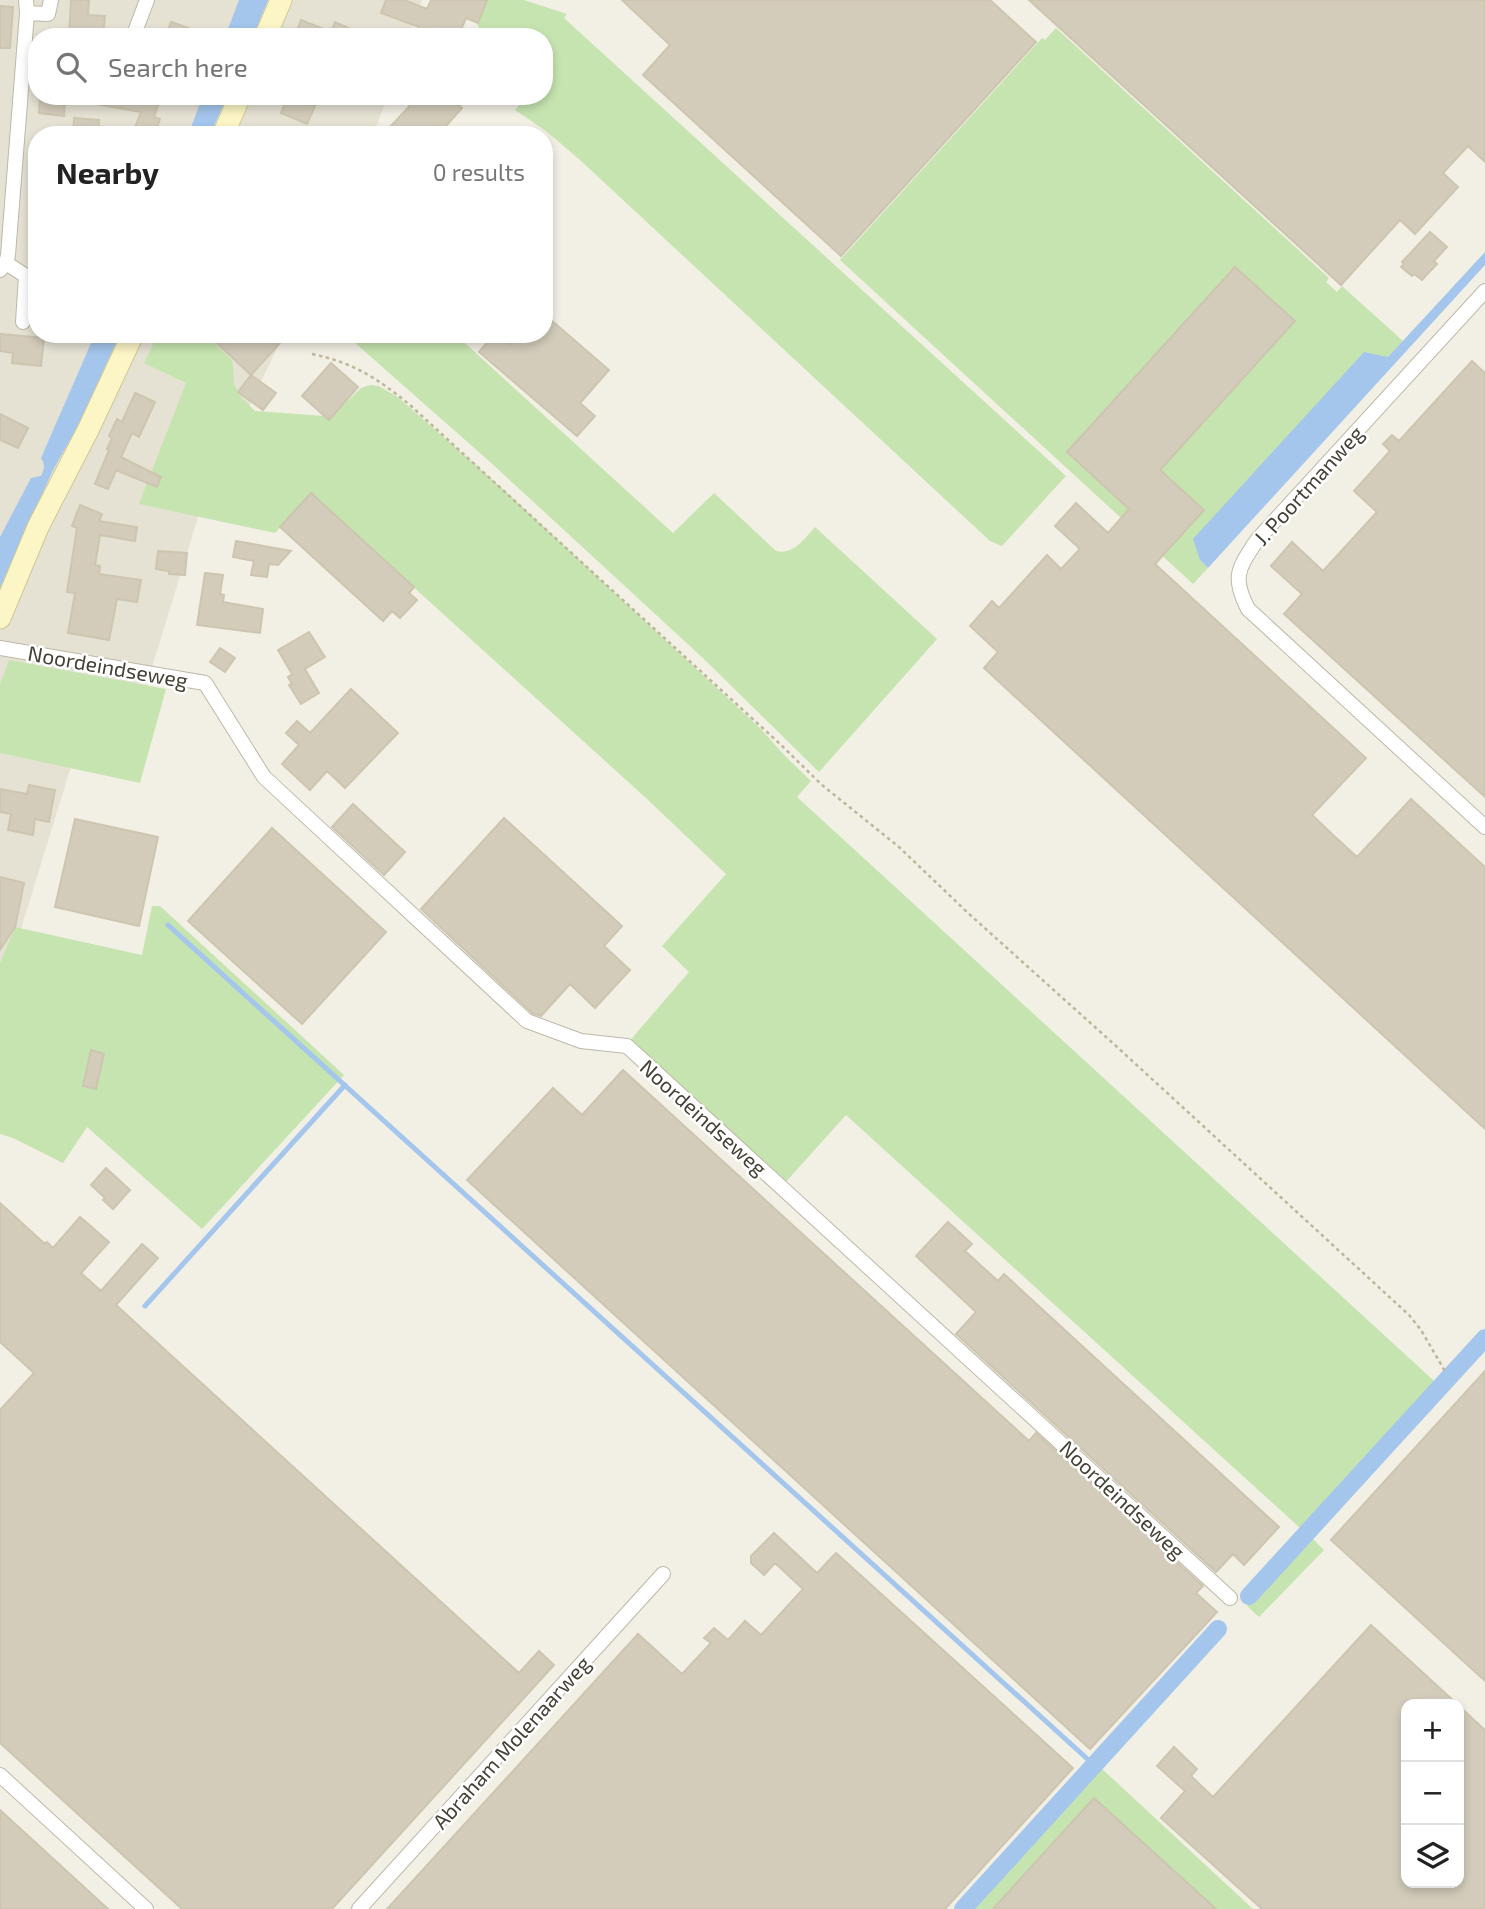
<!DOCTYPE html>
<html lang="en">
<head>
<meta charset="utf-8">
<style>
  body { margin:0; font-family:"Exo 2",sans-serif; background:#f2f2f2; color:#222 }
  .controls { position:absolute; right:21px; bottom:21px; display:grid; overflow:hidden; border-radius:14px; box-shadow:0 4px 10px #0003 }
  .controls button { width:63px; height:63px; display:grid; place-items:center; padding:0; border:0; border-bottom:2px solid #e0e0e0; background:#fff; color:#222; font:35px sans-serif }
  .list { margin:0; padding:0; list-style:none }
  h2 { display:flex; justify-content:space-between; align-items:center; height:91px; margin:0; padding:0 28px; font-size:30px }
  h2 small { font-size:23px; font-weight:400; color:#767676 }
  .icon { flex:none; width:38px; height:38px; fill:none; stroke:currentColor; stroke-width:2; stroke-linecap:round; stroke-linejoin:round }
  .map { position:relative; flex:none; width:1485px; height:1909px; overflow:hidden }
  .search { position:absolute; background:#fff; box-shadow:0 4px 10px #0003; left:28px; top:28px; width:525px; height:77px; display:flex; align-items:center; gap:18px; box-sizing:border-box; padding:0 24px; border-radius:28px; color:#767676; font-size:26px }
  .panel { position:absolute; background:#fff; box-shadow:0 4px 10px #0003; left:28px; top:126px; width:525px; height:217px; border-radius:28px }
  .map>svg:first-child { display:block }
</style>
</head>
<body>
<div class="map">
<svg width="1485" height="1909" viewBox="0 0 1485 1909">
  <rect width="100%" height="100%" fill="#f2efe5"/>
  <!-- residential -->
  <path fill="#e5e2d4" d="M0,0H422L409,37H37V96H388L373,135H37V334H284L202,504L143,697L94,692L0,997Z"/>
  <!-- green -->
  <path fill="#c6e4b0" d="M487,0H524L567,14L564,18L1066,476L1002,546L990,541L580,160L546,131L515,110L527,96H544V37H489L481,31L477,24Z
    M1056,28L1329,278L1326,282L1337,292L1342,286L1403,341L1200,560L1208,568L1193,584L840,260L1042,38L1045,40Z
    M158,334H204L231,359L233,366L234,384L241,397L255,411L325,416L336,412L361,388L370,385L379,386L399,398L505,491L761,729L785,756L811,781L797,797L1444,1390L1311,1537L1324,1550L1259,1617L1247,1606L1310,1537L846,1115L783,1185L627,1044L689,972L662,946L726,874L647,799L311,494L275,533L139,504L186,383L144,363Z
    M345,334H455L673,533L714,493L776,551C794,555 804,539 815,527L937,639L819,772L704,659L489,461Z
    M9,660L166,689L140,783L0,753V684Z
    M152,906H160L344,1075L202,1229L87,1127L63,1163L13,1138L0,1134V963L15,927L142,955Z
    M1100,1767L1253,1909H969Z"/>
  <!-- water -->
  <path fill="#a4c6ec" d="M239,0H268L253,37H225Z
    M203,96H227L210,135H188Z
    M1485,252V265L1208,568L1200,560L1193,539L1364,352L1388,357Z
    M95,334H120L79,424L53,470L0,588V537L31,478L41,476C44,468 46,466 41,458Z"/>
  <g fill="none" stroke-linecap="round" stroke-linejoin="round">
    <!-- stream -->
    <path stroke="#a4c6ec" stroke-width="5" d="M168,925L1094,1765
      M145,1306L345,1085"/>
    <!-- canal -->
    <path stroke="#a4c6ec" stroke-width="18" d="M1249,1596L1485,1338
      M963,1909L1218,1629"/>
  </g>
  <!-- building -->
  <path fill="#d3ccbb" stroke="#cdc5af" stroke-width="2" d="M71,0H89L88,15L105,16L103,37H69Z
    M386,0H404L427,9L431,0H487L478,23L466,18L458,37H415L419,27L381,13Z
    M622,0H990L1036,42L841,256L643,75L670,45Z
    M1029,0H1485V162L1468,146L1443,173L1458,187L1415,234L1400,220L1341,285Z
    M0,6L13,7L10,48H0Z
    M301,20L331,32L335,22L369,37H295Z
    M171,22L208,35V37H166Z
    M49,96H65L64,116L39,113L40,99H49Z
    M91,96H161L154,117L160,119L154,135H132L141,112L90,103Z
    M288,96H293L315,106L307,124L281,113Z
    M419,96H449L462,108L438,135H399L390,127Z
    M74,118L99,120L98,135L73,134Z
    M1430,232L1447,247L1434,261L1437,264L1422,280L1414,274L1412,276L1401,267L1404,264L1402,262Z
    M1235,267L1295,321L1160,470L1204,510L1155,564L1366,758L1312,815L1333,835L1357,857L1411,799L1485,867V1129L984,668L998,652L970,626L992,601L999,608L1047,555L1061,569L1080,549L1055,526L1076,503L1108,533L1129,509L1067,452Z
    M544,314L609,370L580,403L595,416L577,436L479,352L494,334H500L511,344L519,334H544Z
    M0,334L44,338L41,366L12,363L13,353L0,351Z
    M207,334H288L251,375Z
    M1472,361L1485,373V797L1284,614L1302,594L1271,566L1292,542L1323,571L1377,512L1354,491L1390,451L1383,444L1392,435L1399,441Z
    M331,363L358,387L329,420L302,396Z
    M251,375L276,393L263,410L238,392Z
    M135,393L155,402L139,437L132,433L121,457L161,477L157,487L116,470L108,489L95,484L109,450L107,449L112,438L109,436L117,419L122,422Z
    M0,414L28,428L18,448L0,440Z
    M311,493L414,587L409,593L417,600L400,618L392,611L383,621L280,527Z
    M80,505L102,514L99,521L137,527L135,541L100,535L95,565L100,566L99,574L141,580L137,602L117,599L109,640L68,633L75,593L67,592L77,528L72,526Z
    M236,541L291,551L278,565L269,564L267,577L251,575L254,561L233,557Z
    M158,551L187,553L185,575L169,574V571L156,569Z
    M205,573L223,575L220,594L224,595L223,602L263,609L260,633L197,625Z
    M309,632L325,657L305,669L319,693L301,704L289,685L292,684L288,677L292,674L278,650Z
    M220,648L235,658L225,672L210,662Z
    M351,689L398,733L345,788L327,771L310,790L282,764L299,745L286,733L297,721L310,733Z
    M29,785L55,790L49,822L35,819L33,835L8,830L11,814L0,812V789L27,794Z
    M353,804L405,852L384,875L332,827Z
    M504,818L622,926L604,946L630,970L595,1008L570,984L541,1016L532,1013L421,909Z
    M75,819L158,837L139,926L55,907Z
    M272,828L386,932L302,1024L188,921Z
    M0,877L24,883L15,927L0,950Z
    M91,1050L104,1054L96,1089L83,1086Z
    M623,1070L1029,1441L1036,1433L1203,1586L1196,1593L1217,1612L1090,1749L467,1180L553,1088L582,1115Z
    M106,1168L130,1190L113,1209L103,1200L105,1198L91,1185Z
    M0,1203L45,1244L47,1242L53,1248L80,1217L109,1242L81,1273L101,1291L142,1244L158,1258L116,1305L519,1673L539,1651L554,1665L332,1909H182L0,1743V1410L34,1373L0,1342Z
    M948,1222L972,1244L965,1251L998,1281L1004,1274L1279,1527L1244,1565L1233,1554L1216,1572L956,1334L976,1312L916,1256Z
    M1485,1371V1681L1331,1540Z
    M774,1533L817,1573L836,1553L1073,1768L945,1909H387L638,1634L682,1674L711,1643L704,1638L714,1628L728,1640L745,1621L761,1635L803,1589L775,1563L764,1575L751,1563V1556Z
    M1371,1625L1457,1704H1406V1883H1459V1706L1485,1730V1909H1262L1161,1818L1185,1791L1157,1766L1174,1747L1197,1769L1191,1776L1213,1797Z
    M1094,1798L1216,1909H993Z
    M0,1810L108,1909H0Z"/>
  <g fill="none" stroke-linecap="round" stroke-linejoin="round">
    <!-- street casing -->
    <g stroke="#bdb8a8" stroke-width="16">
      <path id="street" d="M27,13L48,14L51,0
        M133,37L147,0
        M6,263L26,276L23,322
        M0,270L6,263L8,255L27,13L26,0
        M1485,291L1257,540C1239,568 1231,576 1248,609L1485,827
        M0,648L205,683L264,777L527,1021L581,1041L627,1046L1230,1598
        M0,1775L146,1909
        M359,1909L663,1574"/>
    </g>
    <!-- secondary casing -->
    <g stroke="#d0c797" stroke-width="23">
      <path id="secondary" d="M265,37L281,0
        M223,135L240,96
        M0,618L38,527L89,428L133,334"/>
    </g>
    <!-- path -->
    <path stroke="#beb59a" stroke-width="2.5" stroke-dasharray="3.5 3.5" stroke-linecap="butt" d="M312,354C354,363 377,378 410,405L779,743L822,785L899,847L968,913L1116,1046L1409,1315L1421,1330L1446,1373"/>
    <!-- street -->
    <use href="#street" stroke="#fff" stroke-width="14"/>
    <!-- secondary -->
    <use href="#secondary" stroke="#fcf5c5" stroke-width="21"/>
  </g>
  <g text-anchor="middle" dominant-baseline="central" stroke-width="5" stroke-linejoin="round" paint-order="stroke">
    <!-- street labels -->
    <g font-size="21" fill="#444035" stroke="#fff">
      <text transform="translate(1308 485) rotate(-48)">J. Poortmanweg</text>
      <text transform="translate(108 666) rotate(10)">Noordeindseweg</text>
      <text transform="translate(704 1117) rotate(42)">Noordeindseweg</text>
      <text transform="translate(1123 1499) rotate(43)">Noordeindseweg</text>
      <text transform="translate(511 1742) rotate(-48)">Abraham Molenaarweg</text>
    </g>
  </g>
</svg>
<div class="controls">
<button>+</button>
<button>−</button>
<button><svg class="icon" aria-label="layers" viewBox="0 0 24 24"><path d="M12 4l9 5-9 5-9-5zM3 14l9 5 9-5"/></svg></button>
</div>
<div class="search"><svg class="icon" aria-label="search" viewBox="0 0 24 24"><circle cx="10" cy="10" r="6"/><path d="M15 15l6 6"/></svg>Search here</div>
<section class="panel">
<h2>Nearby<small>0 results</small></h2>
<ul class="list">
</ul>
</section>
</div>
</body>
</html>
